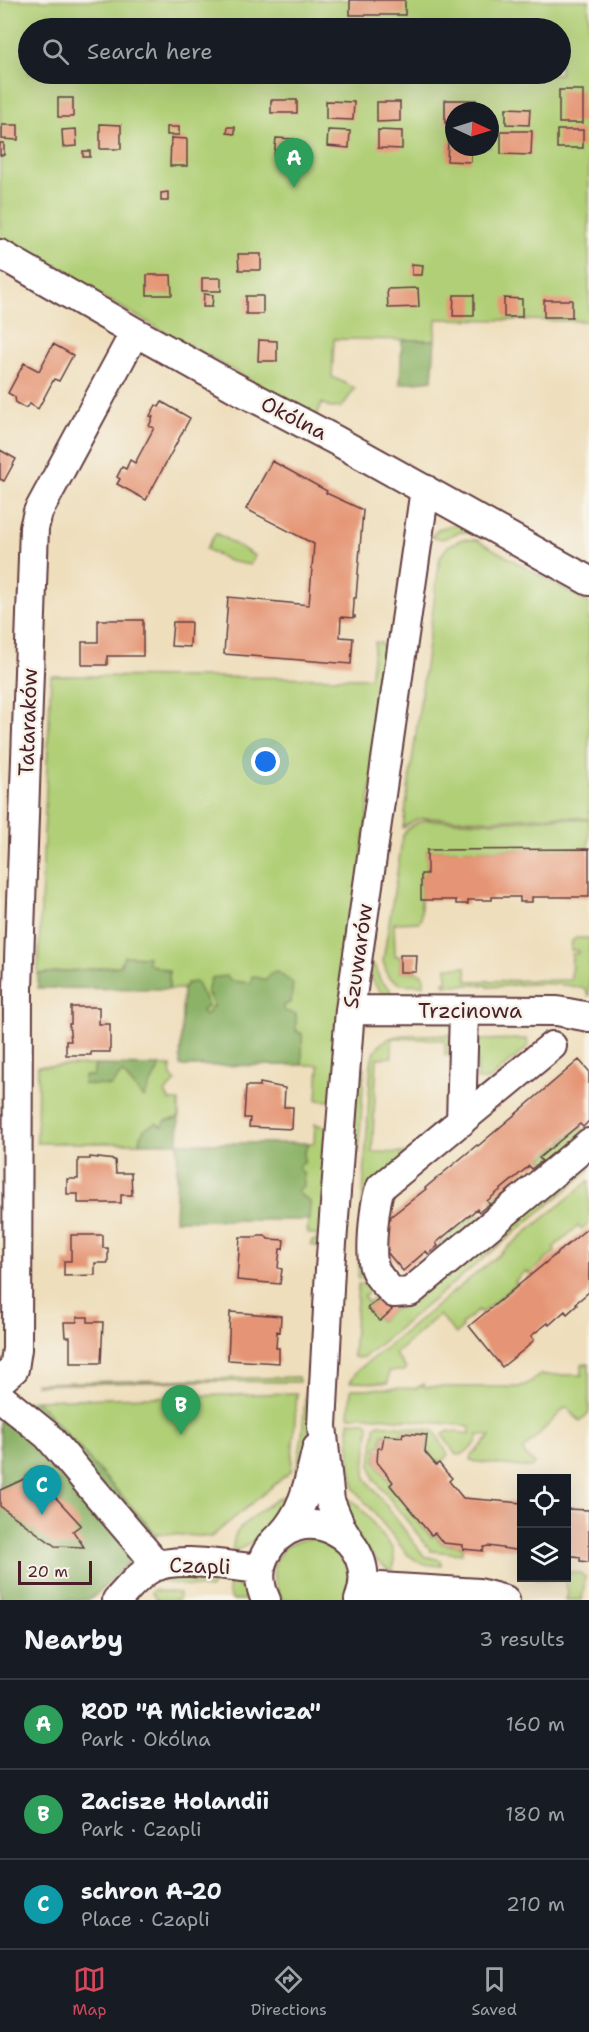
<!DOCTYPE html>
<html lang="en">
<head>
<meta charset="utf-8">
<style>
  body { margin:0; font-family:"Shantell Sans",sans-serif; background:#20242c; color:#f1f3f6 }
  .controls { position:absolute; right:18px; bottom:18px; display:grid; overflow:hidden; border-radius:0px; box-shadow:0 6px 24px #0002 }
  .controls button { width:54px; height:54px; display:grid; place-items:center; padding:0; border:0; border-bottom:2px solid #363941; background:#171b24; color:#f1f3f6; font:30px sans-serif }
  .compass { position:absolute; left:445px; top:102px; width:54px; height:54px; border-radius:50%; background:#171b24; box-shadow:0 6px 24px #0002; rotate:94deg }
  .scale { position:absolute; left:18px; bottom:15px; width:74px; box-sizing:border-box; padding-left:6px; border:3px solid #4a1f2b; border-top:0; font-size:16px; line-height:21px; white-space:nowrap; color:#4a1f2b; -webkit-text-stroke:4px #f7f3e8; paint-order:stroke }
  .you { position:absolute; left:266px; top:762px; width:21px; height:21px; margin:-15px; border:4px solid #fff; border-radius:50%; background:#1a73e8; box-shadow:0 0 0 9px #1a73e833 }
  .badge { display:grid; place-items:center; width:39px; height:39px; border-radius:50%; background:#d1495b; color:#fff; font-size:20px; font-weight:700 }
  .pin { position:absolute; translate:-50% -50px; filter:drop-shadow(0 2px 3px #0008) }
  .pin::after { content:''; position:absolute; top:32px; width:21px; height:18px; background:inherit; clip-path:polygon(0 0,100% 0,50% 100%) }
  .list { margin:0; padding:0; list-style:none }
  h2 { display:flex; justify-content:space-between; align-items:center; height:78px; margin:0; padding:0 24px; font-size:26px }
  h2 small { font-size:20px; font-weight:400; color:#9ea1a6 }
  .list li { display:grid; grid-template-columns:39px 1fr auto; gap:18px; align-items:center; box-sizing:border-box; height:90px; padding:0 24px; border-top:2px solid #363941 }
  .list b { display:block; font-size:22px; white-space:nowrap }
  .list p { margin:0; font-size:20px; white-space:nowrap; color:#9ea1a6 }
  .list em { font-size:20px; font-style:normal; color:#9ea1a6 }
  .icon { flex:none; width:33px; height:33px; fill:none; stroke:currentColor; stroke-width:2; stroke-linecap:round; stroke-linejoin:round }
  .map { position:relative; flex:none; width:589px; height:1600px; overflow:hidden }
  .search { position:absolute; background:#171b24; box-shadow:0 6px 24px #0002; left:18px; right:18px; top:18px; height:66px; display:flex; align-items:center; gap:15px; box-sizing:border-box; padding:0 21px; border-radius:33px; color:#9ea1a6; font-size:22px }
  .sheet { height:348px; background:#171b24 }
  nav { display:flex; justify-content:space-around; align-items:center; box-sizing:border-box; height:84px; border-top:2px solid #363941; background:#171b24; font-size:16px; color:#9ea1a6 }
  nav a { display:grid; justify-items:center; gap:3px }
  nav .on { color:#d1495b }
  .map>svg:first-child { display:block }
</style>
</head>
<body>
<div class="map">
<svg width="589" height="1600" viewBox="0 0 589 1600">
  <rect width="100%" height="100%" fill="#f7f3e8"/>
  <filter id="ink" filterUnits="userSpaceOnUse"><feTurbulence type="fractalNoise" baseFrequency=".0167" numOctaves="2"/><feDisplacementMap in="SourceGraphic" scale="12" xChannelSelector="R" yChannelSelector="G"/><feConvolveMatrix kernelMatrix="1 2 1 2 8 2 1 2 1" color-interpolation-filters="sRGB"/></filter>
  <filter id="wash" filterUnits="userSpaceOnUse"><feTurbulence type="fractalNoise" baseFrequency=".008" numOctaves="4" result="noise"/><feDisplacementMap in="SourceGraphic" scale="24" xChannelSelector="R" yChannelSelector="G"/><feGaussianBlur stdDeviation="1.35" result="paint"/><feColorMatrix in="noise" values="0 0 0 0 0 0 0 0 0 0 0 0 0 0 0 0 0 1.4 0 .05"/><feComposite in="paint" operator="in"/></filter>
  <g filter="url(#wash)">
    <rect width="100%" height="100%" fill="#eedebc"/>
    <!-- green -->
    <path fill="#b0cf76" stroke="#7d7750" stroke-width="1.5" fill-rule="evenodd" d="M0,0H589V321L436,319L435,340L334,339L332,377L355,388L342,407L331,408L322,403L316,417L0,239ZM28,28H560V74H28ZM454,111H490V147H454Z
      M457,524L469,526L481,533L459,532L443,539L431,537L438,529Z
      M216,533L255,556L250,565L229,561L206,549Z
      M462,539L477,540L589,603V819L557,816L489,820L424,818L415,820L403,828L440,557L448,546Z
      M375,642L381,643L388,653L331,1101L317,1100L319,1065H302V1034C293,1030 285,1016 283,1006L291,1002L266,980L251,983L231,981L205,1016L187,983L183,989H169V971L148,964V957L120,966L38,974L51,676L370,678Z
      M557,818L589,820V849L427,850V874L421,875V919L419,922L394,923L395,956H400V972C413,972 426,968 424,985L401,984L388,977L383,961L403,835C408,826 417,822 426,820L489,822Z
      M576,938H589V996L585,989C553,980 521,985 488,987L487,985H445L444,982H447V967H466L467,981L571,980L572,954L578,953L577,950H571L572,941Z
      M368,964L374,965L380,980L390,989V997C376,991 370,979 368,964Z
      M404,1035H451L449,1054L445,1056V1040L392,1038V1057L377,1058L372,1152L404,1153L366,1278L358,1279L371,1064C375,1045 384,1037 404,1035Z
      M527,1039L528,1047L489,1080H477V1040Z
      M356,1063L364,1068L359,1152L353,1147Z
      M95,1065L93,1076H84L83,1084L122,1073L144,1097L160,1066H171V1077L176,1081L165,1093L170,1101H179V1118L166,1121L163,1128L144,1129L139,1143H37L38,1066Z
      M315,1124L329,1128L322,1248L311,1245L312,1241L317,1240L318,1235L307,1233L310,1202L298,1193V1188L304,1186L303,1173L299,1169V1165L304,1163V1153L309,1143H314Z
      M580,1127L586,1133L548,1167L542,1158Z
      M589,1154V1171L364,1357L357,1358L353,1356L358,1284L377,1286L364,1296L368,1303L381,1291L384,1295L367,1308L380,1321L392,1310L407,1306Z
      M528,1170L534,1178L497,1209L491,1201Z
      M589,1181V1223L581,1229L578,1226L553,1248L556,1251L529,1274L526,1271L515,1281L517,1284L481,1313L479,1310L461,1325L462,1328L456,1334L439,1315L395,1354L406,1369L404,1371H389L388,1383L350,1382L357,1371Z
      M477,1213L485,1220L445,1250L439,1243Z
      M308,1364L313,1366L308,1443L295,1479L302,1438Z
      M582,1364H589V1413L580,1421L566,1407L522,1451L535,1464L531,1468L470,1461L471,1456L491,1436L478,1435C478,1445 468,1450 461,1455L455,1454L443,1435L448,1431L470,1434V1426L367,1416H349L351,1389L416,1388L424,1384V1387H519L527,1384L540,1375H582Z
      M298,1377L299,1382L185,1381L36,1385L35,1383Z
      M297,1393L291,1471L211,1537L155,1533L36,1400Z
      M349,1421L366,1422L369,1425L365,1472L366,1479L424,1556L441,1560V1566L422,1564L408,1555L354,1488L350,1464Z
      M379,1424L432,1430L435,1432L448,1455L441,1463L439,1460L436,1462L427,1451L428,1434L402,1431L401,1435L383,1434L381,1446H377L376,1463L391,1483L389,1486L410,1509L409,1510L431,1537L435,1535L442,1544L462,1546V1554L431,1551L374,1479L371,1466L375,1427Z
      M288,1495H299C279,1517 262,1543 233,1551C233,1545 233,1538 237,1532C246,1521 274,1498 288,1495Z
      M336,1498L348,1499L359,1505L392,1548L395,1561L392,1571C365,1558 351,1523 336,1498Z
      M316,1538C343,1546 362,1575 341,1600H282C263,1566 278,1540 316,1538Z
      M567,1572L581,1573L585,1578L582,1600H566L568,1593L565,1581L535,1578H566Z
      M186,1574L214,1578L212,1587L210,1589L155,1581L169,1575Z
      M229,1581L237,1584L251,1600H232L228,1592Z
      M153,1590L179,1593V1600H158L151,1593Z"/>
    <!-- forest -->
    <path fill="#8cb267" stroke="#6b6849" stroke-width="1.5" d="M402,340H435L432,380L400,384Z
      M124,956L148,957V964L169,971V989L38,988V974L120,966Z
      M277,972L293,983L291,1002L283,1006L284,1011L296,1014V1031L302,1034V1065L180,1066L183,989L187,983L196,982L208,1005L202,1011L205,1016L214,1005L207,992L211,978L227,976L231,981L251,983L252,976L266,980L271,973Z
      M95,1065L160,1066L144,1098L122,1073L111,1086L83,1084L84,1076H93Z
      M179,1118L178,1143H309L304,1153V1163L299,1165V1169L303,1173L304,1186L298,1189V1193L310,1202L309,1220H175L178,1143H139L144,1129L156,1123L163,1127L165,1121Z
      M36,1400L157,1536L90,1600H0V1407Z"/>
    <g id="blocks">
      <!-- building -->
      <path fill="#e59574" d="M350,0H405V15H350Z
        M559,90H583V123H559Z
        M58,98H73V117H58Z
        M271,100H297V113H271Z
        M445,100H476V111H454V123H445Z
        M326,101L354,102L353,120L326,119Z
        M377,102H400V121L377,122Z
        M506,108L530,109L529,125L506,124Z
        M100,124L121,125V149H100Z
        M2,125H18V140L2,139Z
        M167,127H179V135H167Z
        M228,127H235V134L227,133Z
        M76,129L77,146L63,147L62,130Z
        M328,130L350,131L349,148L327,146Z
        M378,130L402,131V149L378,148Z
        M557,130H583V148H557Z
        M501,131H532L531,155L501,154Z
        M171,138L187,139V166H170Z
        M276,138L294,139L292,158L274,157Z
        M448,141H454V147H471V162L447,161Z
        M0,143H4V155H0Z
        M83,151H90V157H83Z
        M168,192V201H161V193Z
        M238,254H261V270H239Z
        M412,264L423,265L422,275H412Z
        M147,275H171L172,295H147Z
        M202,278H221V291H202Z
        M418,288L419,307L388,308L387,289Z
        M204,294L213,295L212,307H203Z
        M454,295H474V316H453Z
        M246,296H263V314H246Z
        M504,298L522,299V317H504Z
        M544,300H572V317H544Z
        M259,340L277,341V361H258Z
        M53,344L73,355L59,381L54,379L38,409L30,404L25,408L16,403L15,397L8,393L24,363L39,371Z
        M162,402L190,418L146,500L117,484L120,479L117,477L122,467L126,469L130,460L135,463L154,428L149,426L153,417L150,416L156,405L159,407Z
        M0,450L16,459L4,481L0,479Z
        M272,461L327,491L326,493L363,510L356,598H354V603L353,616H355V618L341,617L340,637L353,638L351,664L224,654L228,597L309,605L314,544L246,509Z
        M98,620H143V656H107V665H82V642H98Z
        M173,622H191L190,647L171,646Z
        M589,849V897H532V902H520V897H492V900H468V904H456V900H421V874H427V850Z
        M400,955H417L416,972H400Z
        M71,1007H99V1024H110V1052H91V1055H66V1041H71L69,1024H71Z
        M579,1060L589,1071V1121L583,1127L580,1124L539,1158L542,1161L536,1165L532,1169L529,1166L487,1201L490,1204L484,1208L479,1212L477,1209L436,1243L438,1246L428,1254L426,1251L403,1271L386,1251L388,1250L385,1246L387,1222L391,1218L390,1217L426,1189L425,1188L477,1145L478,1146Z
        M260,1083L285,1088L284,1107H293L292,1129L249,1127L250,1118H244L246,1086H260Z
        M90,1157L115,1160L116,1173H131L132,1195H121V1203H78V1194H67V1179H78V1159H90Z
        M589,1227V1292L576,1303L577,1305L567,1314L565,1311L549,1325L548,1323L544,1326L531,1336L534,1340L526,1348L502,1367L469,1326Z
        M71,1235H103V1248H108V1263H95V1275L64,1276V1261H71Z
        M259,1235H265L268,1239L284,1240L283,1249H280L278,1268L282,1269L280,1284L237,1280L240,1237H256Z
        M381,1297L392,1310L380,1321L367,1308Z
        M230,1312L281,1316L280,1332L277,1331L276,1348H279V1363L228,1360Z
        M77,1317H88V1322H103L101,1363H70V1337H65L64,1322H77Z
        M403,1433L427,1435L425,1452L436,1465L439,1463L446,1472L452,1478L449,1481L463,1498L522,1503V1551L488,1546L484,1547L483,1551L463,1549V1545L443,1543L435,1533L431,1535L390,1485L393,1482L377,1462L378,1448H382L384,1435L402,1437Z
        M32,1472L81,1525L73,1531L84,1547L55,1546L0,1506V1490L22,1480Z
        M566,1509L589,1510V1562L580,1561V1557L566,1555Z"/>
    </g>
  </g>
  <g filter="url(#ink)">
    <use href="#blocks" fill-opacity="0" stroke="#633c41" stroke-width="1.5"/>
    <g fill="none" stroke-linecap="round" stroke-linejoin="round">
      <!-- minor casing -->
      <g stroke="#633c41" stroke-width="32">
        <path id="minor" d="M0,254L135,332L236,388L337,441L589,581
          M350,1010L557,1011L589,1017
          M552,1046L381,1187C374,1198 370,1254 374,1267C377,1277 387,1286 394,1293L410,1292L589,1143
          M461,1122L464,1011
          M0,1381L14,1369L17,1349L18,989L34,528L38,512L135,332
          M0,1397L47,1435L158,1566
          M281,1535C305,1510 309,1480 317,1448
          M351,1543L341,1527L330,1501L322,1426L330,1269L350,1010L425,489
          M363,1586L479,1593L505,1600
          M117,1600C128,1589 138,1575 152,1568C178,1555 231,1567 261,1569
          M266,1600C259,1586 258,1569 265,1555C296,1493 384,1536 359,1600"/>
      </g>
      <!-- minor -->
      <use href="#minor" stroke="#fff" stroke-width="28"/>
    </g>
  </g>
  <g text-anchor="middle" dominant-baseline="central" stroke-width="5" stroke-linejoin="round" paint-order="stroke">
    <!-- street labels -->
    <g font-size="21" fill="#4a1f2b" stroke="#f7f3e8">
      <text transform="translate(294 418) rotate(27)">Okólna</text>
      <text transform="translate(28 722) rotate(-88)">Tataraków</text>
      <text transform="translate(358 956) rotate(-82)">Szuwarów</text>
      <text x="470" y="1011">Trzcinowa</text>
      <text transform="translate(200 1566) rotate(2)">Czapli</text>
    </g>
  </g>
</svg>
<div class="controls">
<button><svg class="icon" aria-label="locate" viewBox="0 0 24 24"><circle cx="12" cy="12" r="6"/><path d="M12 2v4M12 18v4M2 12h4M18 12h4"/></svg></button>
<button><svg class="icon" aria-label="layers" viewBox="0 0 24 24"><path d="M12 4l9 5-9 5-9-5zM3 14l9 5 9-5"/></svg></button>
</div>
<svg class="compass" viewBox="-18 -18 36 36"><path d="M0-13l5 13h-10z" fill="#e53935"/><path d="M0 13l5-13h-10z" fill="#9ea1a6"/></svg>
<div class="scale">20 m</div>
<div class="you"></div>
<div class="pin badge" style="left:294px;top:188px;background:#2e9e5b">A</div>
<div class="pin badge" style="left:181px;top:1435px;background:#2e9e5b">B</div>
<div class="pin badge" style="left:42px;top:1515px;background:#0f9aa8">C</div>
<div class="search"><svg class="icon" aria-label="search" viewBox="0 0 24 24"><circle cx="10" cy="10" r="6"/><path d="M15 15l6 6"/></svg>Search here</div>
</div>
<section class="sheet">
<h2>Nearby<small>3 results</small></h2>
<ul class="list">
<li><span class="badge" style="background:#2e9e5b">A</span><div><b>ROD &quot;A Mickiewicza&quot;</b><p>Park · Okólna</p></div><em>160 m</em></li>
<li><span class="badge" style="background:#2e9e5b">B</span><div><b>Zacisze Holandii</b><p>Park · Czapli</p></div><em>180 m</em></li>
<li><span class="badge" style="background:#0f9aa8">C</span><div><b>schron A-20</b><p>Place · Czapli</p></div><em>210 m</em></li>
</ul>
</section>
<nav>
<a class="on"><svg class="icon" aria-label="map" viewBox="0 0 24 24"><path d="M3 6l6-2 6 2 6-2v14l-6 2-6-2-6 2zM9 4v14M15 6v14"/></svg>Map</a>
<a><svg class="icon" aria-label="directions" viewBox="0 0 24 24"><path d="M12 3l9 9-9 9-9-9zM9 14v-3h6M13 9l2 2-2 2"/></svg>Directions</a>
<a><svg class="icon" aria-label="saved" viewBox="0 0 24 24"><path d="M7 4h10v16l-5-4-5 4z"/></svg>Saved</a>
</nav>
</body>
</html>
